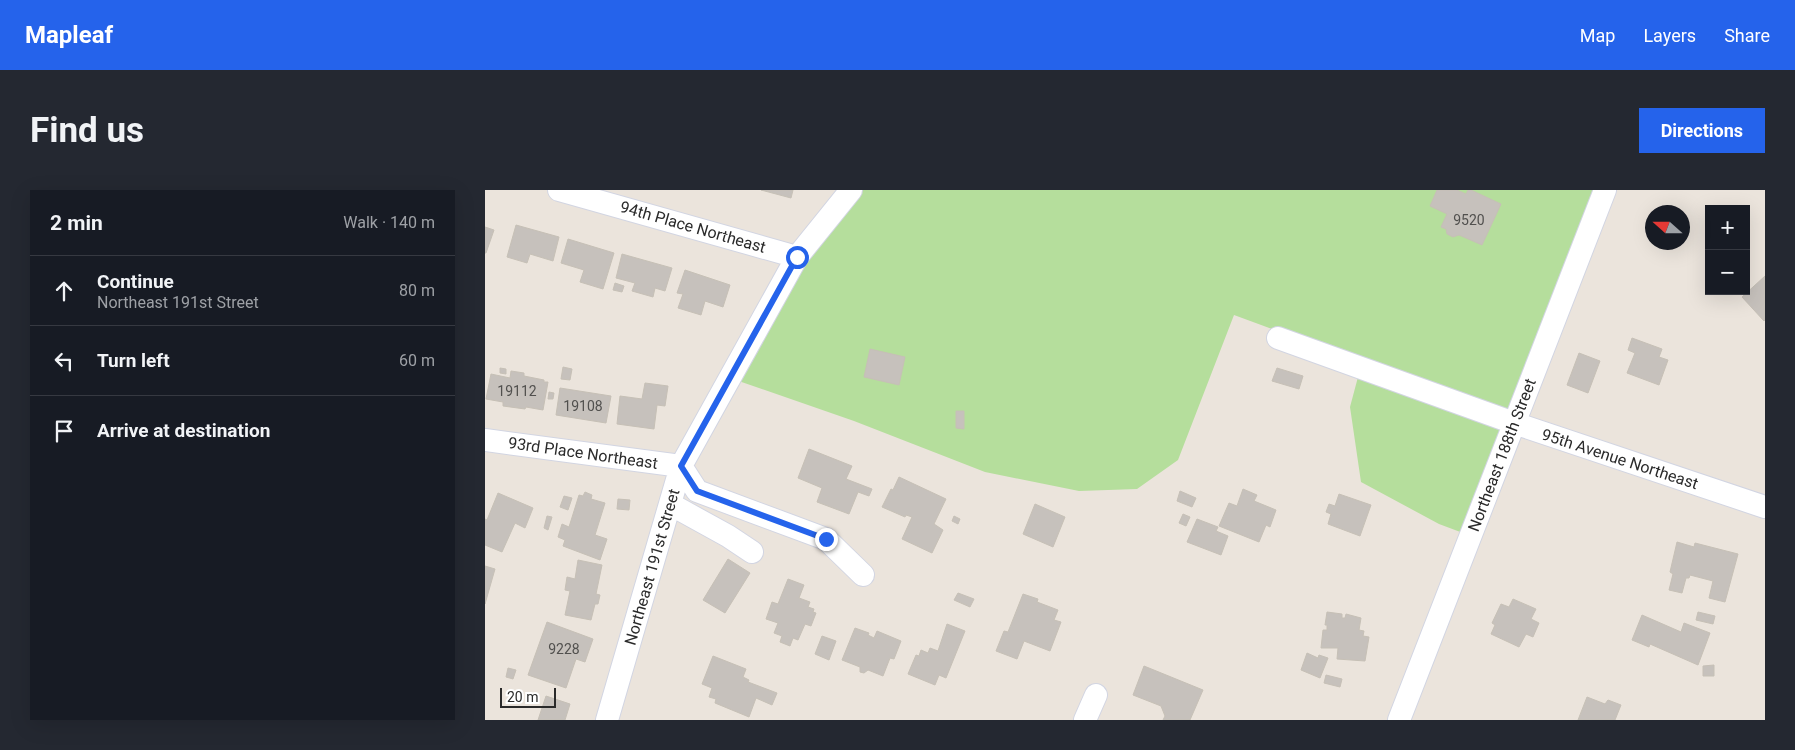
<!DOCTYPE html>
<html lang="en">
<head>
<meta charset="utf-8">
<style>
  body { margin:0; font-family:Roboto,sans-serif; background:#242831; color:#f1f3f6 }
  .controls { position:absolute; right:15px; top:15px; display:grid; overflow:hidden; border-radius:0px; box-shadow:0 5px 20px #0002 }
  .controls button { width:45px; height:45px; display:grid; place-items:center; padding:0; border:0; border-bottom:1px solid #363941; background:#171b24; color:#f1f3f6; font:25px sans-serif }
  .compass { position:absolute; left:1160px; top:15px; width:45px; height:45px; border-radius:50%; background:#171b24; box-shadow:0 5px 20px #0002; rotate:291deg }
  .scale { position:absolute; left:15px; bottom:12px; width:56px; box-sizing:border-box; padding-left:5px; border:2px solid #2a2a2a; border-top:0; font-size:14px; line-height:18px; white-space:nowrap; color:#2a2a2a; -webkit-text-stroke:4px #fff; paint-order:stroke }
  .stop { position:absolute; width:15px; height:15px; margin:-11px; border:4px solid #2563eb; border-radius:50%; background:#fff }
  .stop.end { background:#2563eb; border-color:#fff; box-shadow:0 1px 5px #0008 }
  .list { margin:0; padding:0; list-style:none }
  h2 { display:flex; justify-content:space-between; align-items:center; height:65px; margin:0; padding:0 20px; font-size:21px }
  h2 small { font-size:16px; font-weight:400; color:#9ea1a6 }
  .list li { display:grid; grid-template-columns:32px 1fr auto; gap:15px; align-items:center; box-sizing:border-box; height:70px; padding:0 20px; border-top:1px solid #363941 }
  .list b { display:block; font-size:19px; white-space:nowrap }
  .list p { margin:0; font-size:16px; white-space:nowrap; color:#9ea1a6 }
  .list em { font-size:16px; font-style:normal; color:#9ea1a6 }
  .icon { flex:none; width:28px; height:28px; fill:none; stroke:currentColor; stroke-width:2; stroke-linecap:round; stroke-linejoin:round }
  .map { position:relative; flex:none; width:1280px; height:530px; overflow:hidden; border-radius:0px }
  header { display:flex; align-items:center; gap:30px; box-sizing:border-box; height:70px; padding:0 25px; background:#2563eb; color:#fff }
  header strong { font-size:24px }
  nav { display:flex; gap:28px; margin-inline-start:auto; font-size:18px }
  .intro { display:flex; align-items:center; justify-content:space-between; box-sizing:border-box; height:120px; padding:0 30px }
  h1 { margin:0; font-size:35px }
  .button { padding:12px 22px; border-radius:0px; background:#2563eb; color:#fff; font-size:18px; font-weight:700 }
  main { display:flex; gap:30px; padding:0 30px }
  aside { flex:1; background:#171b24; border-radius:0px; box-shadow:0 5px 20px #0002 }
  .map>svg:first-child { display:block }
</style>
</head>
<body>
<header>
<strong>Mapleaf</strong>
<nav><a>Map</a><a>Layers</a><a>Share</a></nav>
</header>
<div class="intro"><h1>Find us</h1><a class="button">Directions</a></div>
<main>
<aside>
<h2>2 min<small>Walk · 140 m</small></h2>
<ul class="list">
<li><svg class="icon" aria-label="ahead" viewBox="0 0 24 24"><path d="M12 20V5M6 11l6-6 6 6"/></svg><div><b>Continue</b><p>Northeast 191st Street</p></div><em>80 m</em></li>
<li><svg class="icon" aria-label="left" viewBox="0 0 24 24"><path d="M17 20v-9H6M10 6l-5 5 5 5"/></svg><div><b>Turn left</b></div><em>60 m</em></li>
<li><svg class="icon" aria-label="arrive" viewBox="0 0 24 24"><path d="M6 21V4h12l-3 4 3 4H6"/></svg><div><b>Arrive at destination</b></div></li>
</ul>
</aside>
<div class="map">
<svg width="1280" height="530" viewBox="0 0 1280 530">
  <rect width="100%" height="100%" fill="#ebe4dc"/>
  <!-- green -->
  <path fill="#b5de9c" d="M366,0H1120L986,346L954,334L876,292L865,217L877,172L749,125L693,270L652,299L594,301L500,282L369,231L245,188Z"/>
  <!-- building -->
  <path fill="#c6c1bc" stroke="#c6c0b6" d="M276,0H308L306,8Z
    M952,0H972L981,4L983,0H986L1016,14L997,55L974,45L968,47L962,44L961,39L956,37L962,24L945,16Z
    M31,35L74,47L68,71L45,64L42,73L22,67Z
    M0,37L9,40L1,63H0Z
    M83,49L129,63L118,99L95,92L99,80L76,73Z
    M137,64L187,78L180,101L170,98L168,107L147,101L150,93L131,88Z
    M200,80L245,95L238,117L220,111L216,125L193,118L198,104L192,103Z
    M1280,86V130L1279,131L1257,107Z
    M130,93L139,96L137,102L128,100Z
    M1147,148L1177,159L1174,167L1183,170L1174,195L1142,183L1150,163L1143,160Z
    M385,159L420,167L414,195L379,187Z
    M1094,163L1115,171L1103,203L1082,195Z
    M78,177L87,179L85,190L76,189Z
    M15,178L21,179V184L15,183Z
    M792,178L818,186L814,199L787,191Z
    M26,181L39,183V186L59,190V192H63L58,220L41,217L40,219L18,216V212L1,209L6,184L25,188Z
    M160,193L183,196L180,216L172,215L169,239L132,234L135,206L157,209Z
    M75,198L126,206L121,233L71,225Z
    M64,202L69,203L68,209H63Z
    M471,221H479V239L471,238Z
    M324,259L367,276L361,289L387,299L384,306L373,302L364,324L332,312L337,298L313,288Z
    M414,287L461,309L449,334L458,340L447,363L417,349L427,327L421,325L420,327L397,317L406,299L408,300Z
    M758,299L772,305L769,311L791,320L785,337L781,335L774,352L734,336L744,313L752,316Z
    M695,301L711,308L707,317L692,311Z
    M100,302L107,305L106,309L120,313L110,345L122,349L115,370L78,356L80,350L73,347L77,334L84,337L94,305L98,306Z
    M13,303L48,318L40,338L30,333L17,362L0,355V329L2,330Z
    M854,304L886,315L875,346L843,334L846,324L841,322L844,314L850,316Z
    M79,306L87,308L83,320L75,317Z
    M133,309L145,310L144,320L132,319Z
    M550,314L580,327L568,357L538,344Z
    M698,324L705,327L701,336L694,333Z
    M62,326L67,327L63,340L59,338Z
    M469,326L475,329L473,334L467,331Z
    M712,329L733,337L731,341L743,346L736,365L702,352Z
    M1192,352L1209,357L1210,353L1253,364L1240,412L1224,408L1228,391L1205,385L1204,388H1201L1197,403L1184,400L1188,384L1185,382Z
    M243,369L265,383L240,423L218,410Z
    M93,370L117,375L111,404L115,405L113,414H110L106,430L80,425L85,401L80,400L82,387L90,389Z
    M0,376L10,379L0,414Z
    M303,389L319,395L314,408L325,412L323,417L329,419L328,422L331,423L326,436L320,434L313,450L308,448L305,456L295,452L297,446L289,443L293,433L281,429L287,412L293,414Z
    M473,403L489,409L485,417L469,410Z
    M538,404L553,409L552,412L573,420L569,430L576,432L565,461L539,451L532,469L511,461L519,441L523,442Z
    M1028,409L1051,419L1046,429L1054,433L1048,447L1041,444L1034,457L1006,444L1010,435L1007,433L1016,414L1024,417Z
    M842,422L857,424V428H860L861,424L876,428L874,440L879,441L878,446L884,447L880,471L852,469L853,458H836L838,440H842V435H840Z
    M1213,422L1230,426L1228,434L1211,430Z
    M1157,425L1196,442L1199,433L1225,443L1213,475L1165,454L1164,457L1147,450Z
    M62,432L108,449L100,472L91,469L81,498L43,485Z
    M462,434L480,441L461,488L454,485L450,495L423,484L431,465L434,466L436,460L443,463L445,458L453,461Z
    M370,438L384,443L383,445L389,448L392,441L416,451L409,469L405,468L398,486L383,480L379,483L375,482V477L357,470Z
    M337,446L351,451L344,470L330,464Z
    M822,463L833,468L834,465L843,468L835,488L816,480Z
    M228,466L261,479L258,487L264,490L263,492L292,503L287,515L271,508L264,527L230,513L231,509L224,507L227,498L217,494Z
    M1229,475V486H1218V476Z
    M659,476L718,500L705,530H678L680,526L676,516L648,505Z
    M23,478L31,480L28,489L21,487Z
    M841,485L857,489L855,497L839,493Z
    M61,506L85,514L80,530H53Z
    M1102,507L1120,514L1123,510L1136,515L1130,530H1093Z"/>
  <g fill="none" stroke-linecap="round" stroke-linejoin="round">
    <!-- minor casing -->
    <g stroke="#d2d5e2" stroke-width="24">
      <path id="minor" d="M74,0L312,67
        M793,148L1029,233L1280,317
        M0,250L196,276L212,301L341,349L378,385
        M185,314L243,346L267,362
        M122,530L196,276L312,67L366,0
        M600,530L611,505
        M914,530L1120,0"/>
    </g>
    <!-- minor -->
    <use href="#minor" stroke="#fff" stroke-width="22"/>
  </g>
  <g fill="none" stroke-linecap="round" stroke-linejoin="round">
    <!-- route -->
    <path stroke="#2563eb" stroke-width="6" d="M312,67L196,276L212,301L341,349"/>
  </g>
  <g text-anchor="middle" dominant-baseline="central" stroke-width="5" stroke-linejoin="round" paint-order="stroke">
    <!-- number labels -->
    <g font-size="14" fill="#51504e">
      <text x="984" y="30">9520</text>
      <text x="32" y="201">19112</text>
      <text x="98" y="216">19108</text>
      <text x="79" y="459">9228</text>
    </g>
    <!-- street labels -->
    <g font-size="16" fill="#2a2a2a" stroke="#fff">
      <text transform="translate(208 37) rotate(16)">94th Place Northeast</text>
      <text transform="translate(98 263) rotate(8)">93rd Place Northeast</text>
      <text transform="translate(1017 265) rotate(-69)">Northeast 188th Street</text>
      <text transform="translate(1135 269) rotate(18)">95th Avenue Northeast</text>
      <text transform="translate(167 377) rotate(-74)">Northeast 191st Street</text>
    </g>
  </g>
</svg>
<div class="controls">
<button>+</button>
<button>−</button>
</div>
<svg class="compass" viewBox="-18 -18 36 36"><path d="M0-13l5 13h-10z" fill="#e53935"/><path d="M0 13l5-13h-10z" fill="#9ea1a6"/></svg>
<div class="scale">20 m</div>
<div class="stop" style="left:312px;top:67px"></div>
<div class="stop end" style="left:341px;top:349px"></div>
</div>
</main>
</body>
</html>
